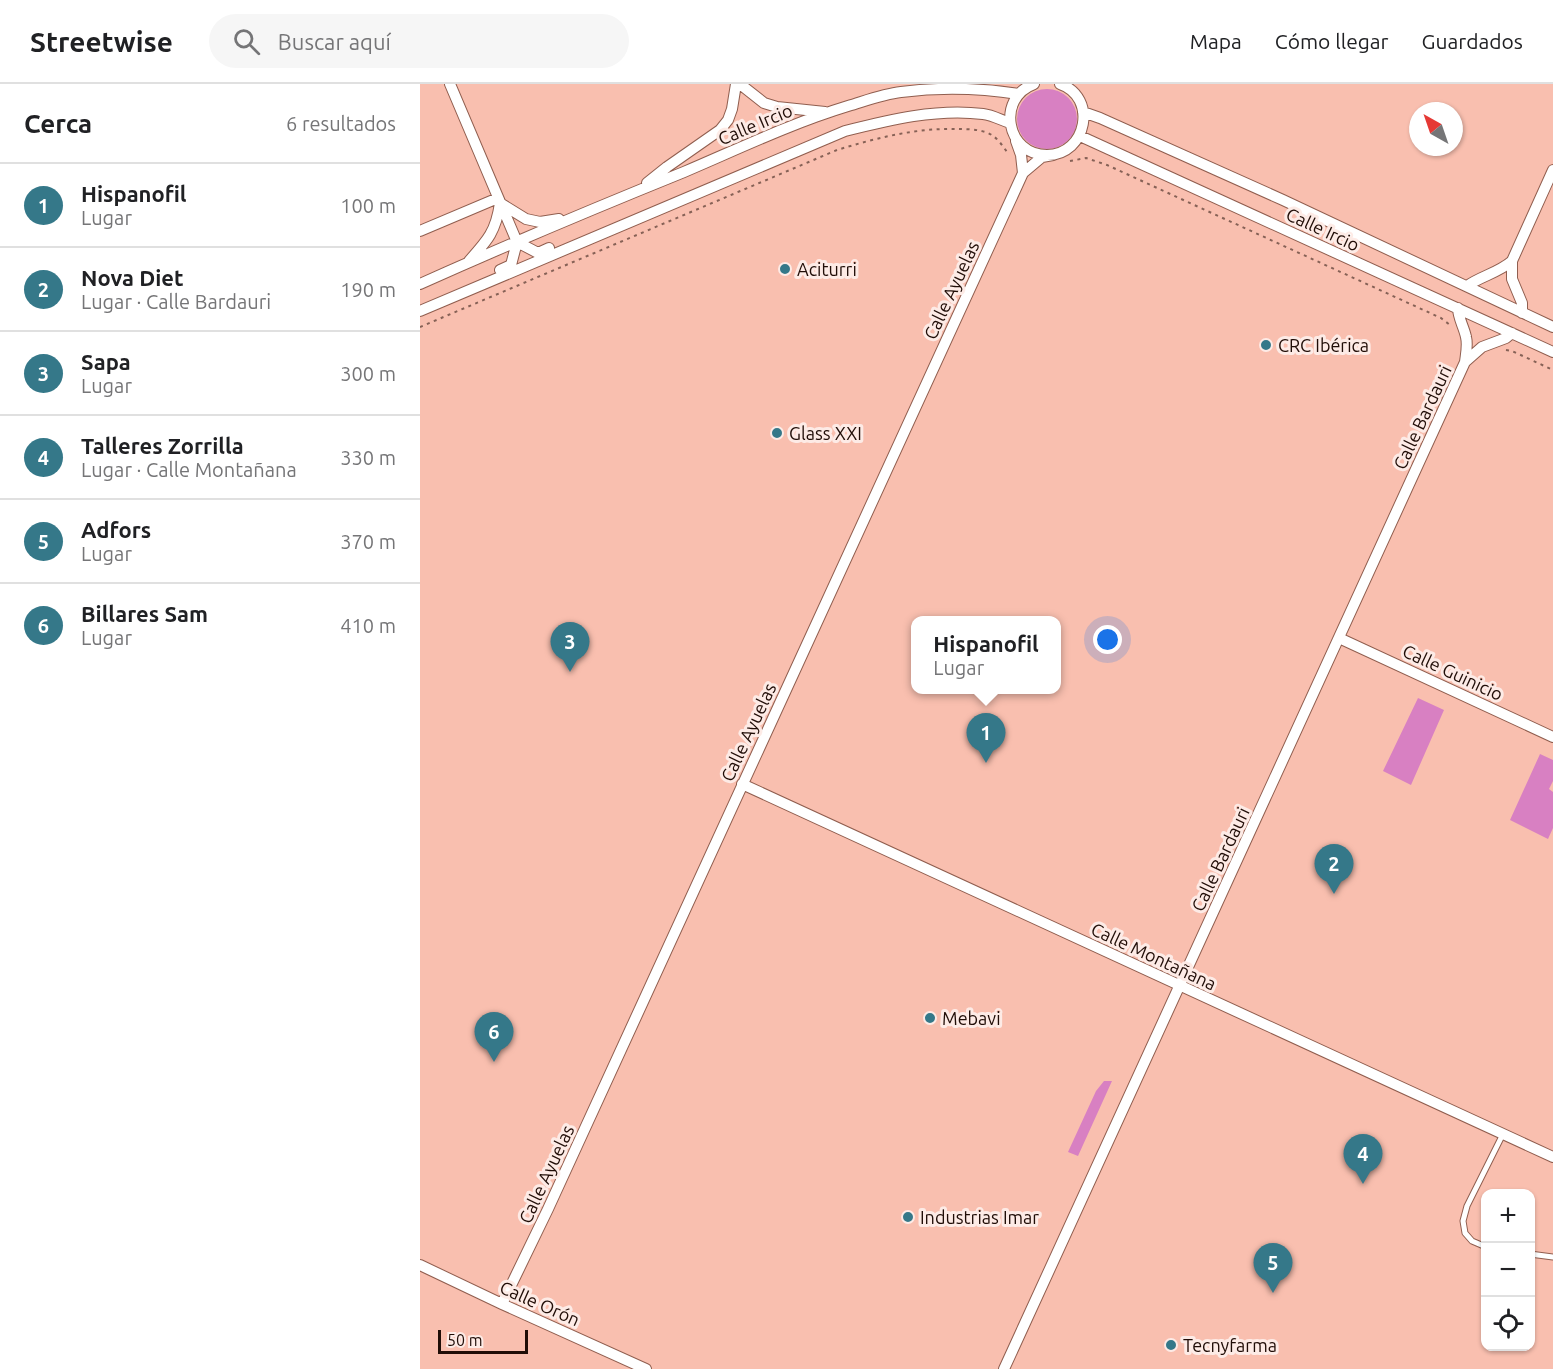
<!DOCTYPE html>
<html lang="es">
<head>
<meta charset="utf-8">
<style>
  body { margin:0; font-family:Ubuntu,sans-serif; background:#f6f6f6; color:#202124 }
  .controls { position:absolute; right:18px; bottom:18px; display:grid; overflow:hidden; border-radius:12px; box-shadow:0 2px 4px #0004 }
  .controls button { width:54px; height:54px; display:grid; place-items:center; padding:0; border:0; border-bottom:2px solid #e0e0e0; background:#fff; color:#202124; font:30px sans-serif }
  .compass { position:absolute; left:989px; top:18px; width:54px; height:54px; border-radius:50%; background:#fff; box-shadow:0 2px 4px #0004; rotate:320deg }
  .scale { position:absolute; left:18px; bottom:15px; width:90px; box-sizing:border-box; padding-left:6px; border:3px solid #200d07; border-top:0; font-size:16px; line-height:21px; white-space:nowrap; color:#200d07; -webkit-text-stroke:4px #fdebe6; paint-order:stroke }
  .you { position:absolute; left:688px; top:556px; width:21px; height:21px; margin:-15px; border:4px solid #fff; border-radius:50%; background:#1a73e8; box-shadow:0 0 0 9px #1a73e833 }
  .badge { display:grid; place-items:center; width:39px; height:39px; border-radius:50%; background:#357889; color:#fff; font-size:20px; font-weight:700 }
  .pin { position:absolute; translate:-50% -50px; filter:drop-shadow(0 2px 3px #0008) }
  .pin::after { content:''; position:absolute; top:32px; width:21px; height:18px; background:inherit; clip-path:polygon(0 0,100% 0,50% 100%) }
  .popup { position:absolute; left:491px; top:532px; width:150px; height:78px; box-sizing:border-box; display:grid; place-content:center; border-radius:12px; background:#fff; filter:drop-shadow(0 2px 4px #0005); font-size:20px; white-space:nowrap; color:#757577 }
  .popup b { font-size:22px; color:#202124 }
  .popup::after { content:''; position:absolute; left:50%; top:100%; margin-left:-12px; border:12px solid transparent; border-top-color:#fff }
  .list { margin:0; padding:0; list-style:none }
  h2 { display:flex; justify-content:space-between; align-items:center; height:78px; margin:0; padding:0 24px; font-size:26px }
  h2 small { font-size:20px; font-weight:400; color:#757577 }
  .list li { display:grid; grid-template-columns:39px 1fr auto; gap:18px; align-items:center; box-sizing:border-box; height:84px; padding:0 24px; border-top:2px solid #e0e0e0 }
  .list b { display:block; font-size:22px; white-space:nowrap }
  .list p { margin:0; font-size:20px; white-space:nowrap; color:#757577 }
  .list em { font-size:20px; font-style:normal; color:#757577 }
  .icon { flex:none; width:33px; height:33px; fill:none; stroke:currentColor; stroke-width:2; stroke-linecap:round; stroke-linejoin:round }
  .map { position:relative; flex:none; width:1133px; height:1285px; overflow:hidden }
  header { display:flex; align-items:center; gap:36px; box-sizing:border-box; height:84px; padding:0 30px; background:#fff; border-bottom:2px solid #e0e0e0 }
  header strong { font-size:28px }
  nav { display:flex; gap:33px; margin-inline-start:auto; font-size:21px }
  .search { width:420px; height:54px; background:#f6f6f6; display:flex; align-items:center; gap:15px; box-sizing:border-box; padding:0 21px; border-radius:33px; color:#757577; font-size:22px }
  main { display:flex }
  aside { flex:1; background:#fff }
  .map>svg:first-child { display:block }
</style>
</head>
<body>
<header>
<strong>Streetwise</strong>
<div class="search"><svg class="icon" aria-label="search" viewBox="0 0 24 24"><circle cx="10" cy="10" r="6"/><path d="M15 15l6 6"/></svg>Buscar aquí</div>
<nav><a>Mapa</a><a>Cómo llegar</a><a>Guardados</a></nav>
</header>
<main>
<aside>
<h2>Cerca<small>6 resultados</small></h2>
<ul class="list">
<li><span class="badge">1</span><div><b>Hispanofil</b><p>Lugar</p></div><em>100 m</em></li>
<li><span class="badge">2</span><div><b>Nova Diet</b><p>Lugar · Calle Bardauri</p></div><em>190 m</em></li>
<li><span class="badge">3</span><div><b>Sapa</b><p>Lugar</p></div><em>300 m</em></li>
<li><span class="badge">4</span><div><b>Talleres Zorrilla</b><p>Lugar · Calle Montañana</p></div><em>330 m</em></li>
<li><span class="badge">5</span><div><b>Adfors</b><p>Lugar</p></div><em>370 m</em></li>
<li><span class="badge">6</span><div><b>Billares Sam</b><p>Lugar</p></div><em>410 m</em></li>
</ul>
</aside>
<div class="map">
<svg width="1133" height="1285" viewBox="0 0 1133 1285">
  <rect width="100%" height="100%" fill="#f9bfaf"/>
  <!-- green -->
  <path fill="#d880c2" d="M597 35a30 30 0 1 1 60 0a30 30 0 1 1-60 0Z
    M998,614L1024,626L991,701L963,687Z
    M1120,670L1133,676V697L1129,705L1133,708V744L1128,755L1090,736Z
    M684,997H692L658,1072L648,1068L676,1007Z"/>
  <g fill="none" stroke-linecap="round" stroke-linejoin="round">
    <!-- service casing -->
    <g stroke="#905e4f" stroke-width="7">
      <path id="service" d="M1066,1163L1052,1157L1045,1149L1043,1137L1047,1122L1083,1050
        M1110,1170L1133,1173"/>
    </g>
    <!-- minor casing -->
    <g stroke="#905e4f" stroke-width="12">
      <path id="minor" d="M30,0L97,158
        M320,0L344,19L357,23L405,28
        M614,0C576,14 586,71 627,71C667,71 678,13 640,0
        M663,28L680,34L863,116L1133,243
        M660,52L1133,268
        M596,57L601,71L603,89
        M227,99L247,83L300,46L308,36L312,25L316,0
        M0,147L78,114
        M97,158L118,169L129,164
        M49,177C68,156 76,147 80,119L106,135L120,138L139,135
        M1092,177V195L1102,219V229
        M80,186L91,181L97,158
        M0,200C87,161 175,124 264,88C318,65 372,39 428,22C445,17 463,10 481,8C520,3 560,4 599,10
        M1047,202C1061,192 1078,189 1092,177L1133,86
        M0,227L425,47C469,36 517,24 563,30C572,31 581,36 590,39
        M1045,278L1062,263L1086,254L1092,249
        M919,554L1133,653
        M322,700L1133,1073
        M0,1181L82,1220L226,1285
        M82,1220L128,1125L603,89L622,73L633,71
        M584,1285L1045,278C1046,270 1048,261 1046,253C1044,243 1038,234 1038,224"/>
    </g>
    <!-- path -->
    <path stroke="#866156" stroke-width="2" stroke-dasharray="3 4.5" stroke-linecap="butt" d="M650,77L666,74L687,81L1021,234L1030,241
      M0,243L417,66C456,54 495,44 536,45C546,45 558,45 568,49C577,53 582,61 587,68
      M1086,266L1092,267L1133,286"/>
    <!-- service -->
    <use href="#service" stroke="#fff" stroke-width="5"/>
    <!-- minor -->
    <use href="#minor" stroke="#fff" stroke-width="10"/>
  </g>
  <!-- markers -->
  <g fill="#357889" stroke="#fdebe6" stroke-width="2">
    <circle cx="365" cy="185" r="6"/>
    <circle cx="846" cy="261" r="6"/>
    <circle cx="357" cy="349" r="6"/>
    <circle cx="510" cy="934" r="6"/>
    <circle cx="488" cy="1133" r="6"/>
    <circle cx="751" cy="1261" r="6"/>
  </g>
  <g text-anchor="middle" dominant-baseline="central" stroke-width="6" stroke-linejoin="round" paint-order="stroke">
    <!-- street labels -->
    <g font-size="18" fill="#200d07" stroke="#fdebe6">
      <text transform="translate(335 40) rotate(-23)">Calle Ircio</text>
      <text transform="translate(903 145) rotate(25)">Calle Ircio</text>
      <text transform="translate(531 206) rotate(-65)">Calle Ayuelas</text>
      <text transform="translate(1002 333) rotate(-65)">Calle Bardauri</text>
      <text transform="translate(1033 588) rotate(25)">Calle Guinicio</text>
      <text transform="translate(328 648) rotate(-65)">Calle Ayuelas</text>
      <text transform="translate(800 775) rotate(-65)">Calle Bardauri</text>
      <text transform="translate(734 872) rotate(25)">Calle Montañana</text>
      <text transform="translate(126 1090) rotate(-65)">Calle Ayuelas</text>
      <text transform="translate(120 1219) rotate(24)">Calle Orón</text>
    </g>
    <!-- poi labels -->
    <g font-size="18" fill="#200d07" stroke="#fdebe6" text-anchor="start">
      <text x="377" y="185">Aciturri</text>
      <text x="858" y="261">CRC Ibérica</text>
      <text x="369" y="349">Glass XXI</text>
      <text x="522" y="934">Mebavi</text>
      <text x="500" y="1133">Industrias Imar</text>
      <text x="763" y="1261">Tecnyfarma</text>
    </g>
  </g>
</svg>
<div class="controls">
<button>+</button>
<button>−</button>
<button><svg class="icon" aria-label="locate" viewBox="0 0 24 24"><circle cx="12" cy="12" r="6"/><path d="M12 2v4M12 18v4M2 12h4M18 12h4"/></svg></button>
</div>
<svg class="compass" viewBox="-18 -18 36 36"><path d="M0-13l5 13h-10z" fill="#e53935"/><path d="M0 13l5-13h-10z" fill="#757577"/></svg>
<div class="scale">50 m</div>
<div class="you"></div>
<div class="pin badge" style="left:566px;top:679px">1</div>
<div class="popup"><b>Hispanofil</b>Lugar</div>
<div class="pin badge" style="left:914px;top:810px">2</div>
<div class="pin badge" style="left:150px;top:588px">3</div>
<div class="pin badge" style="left:943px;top:1100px">4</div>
<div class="pin badge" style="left:853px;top:1209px">5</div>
<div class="pin badge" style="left:74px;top:978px">6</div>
</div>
</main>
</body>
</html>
